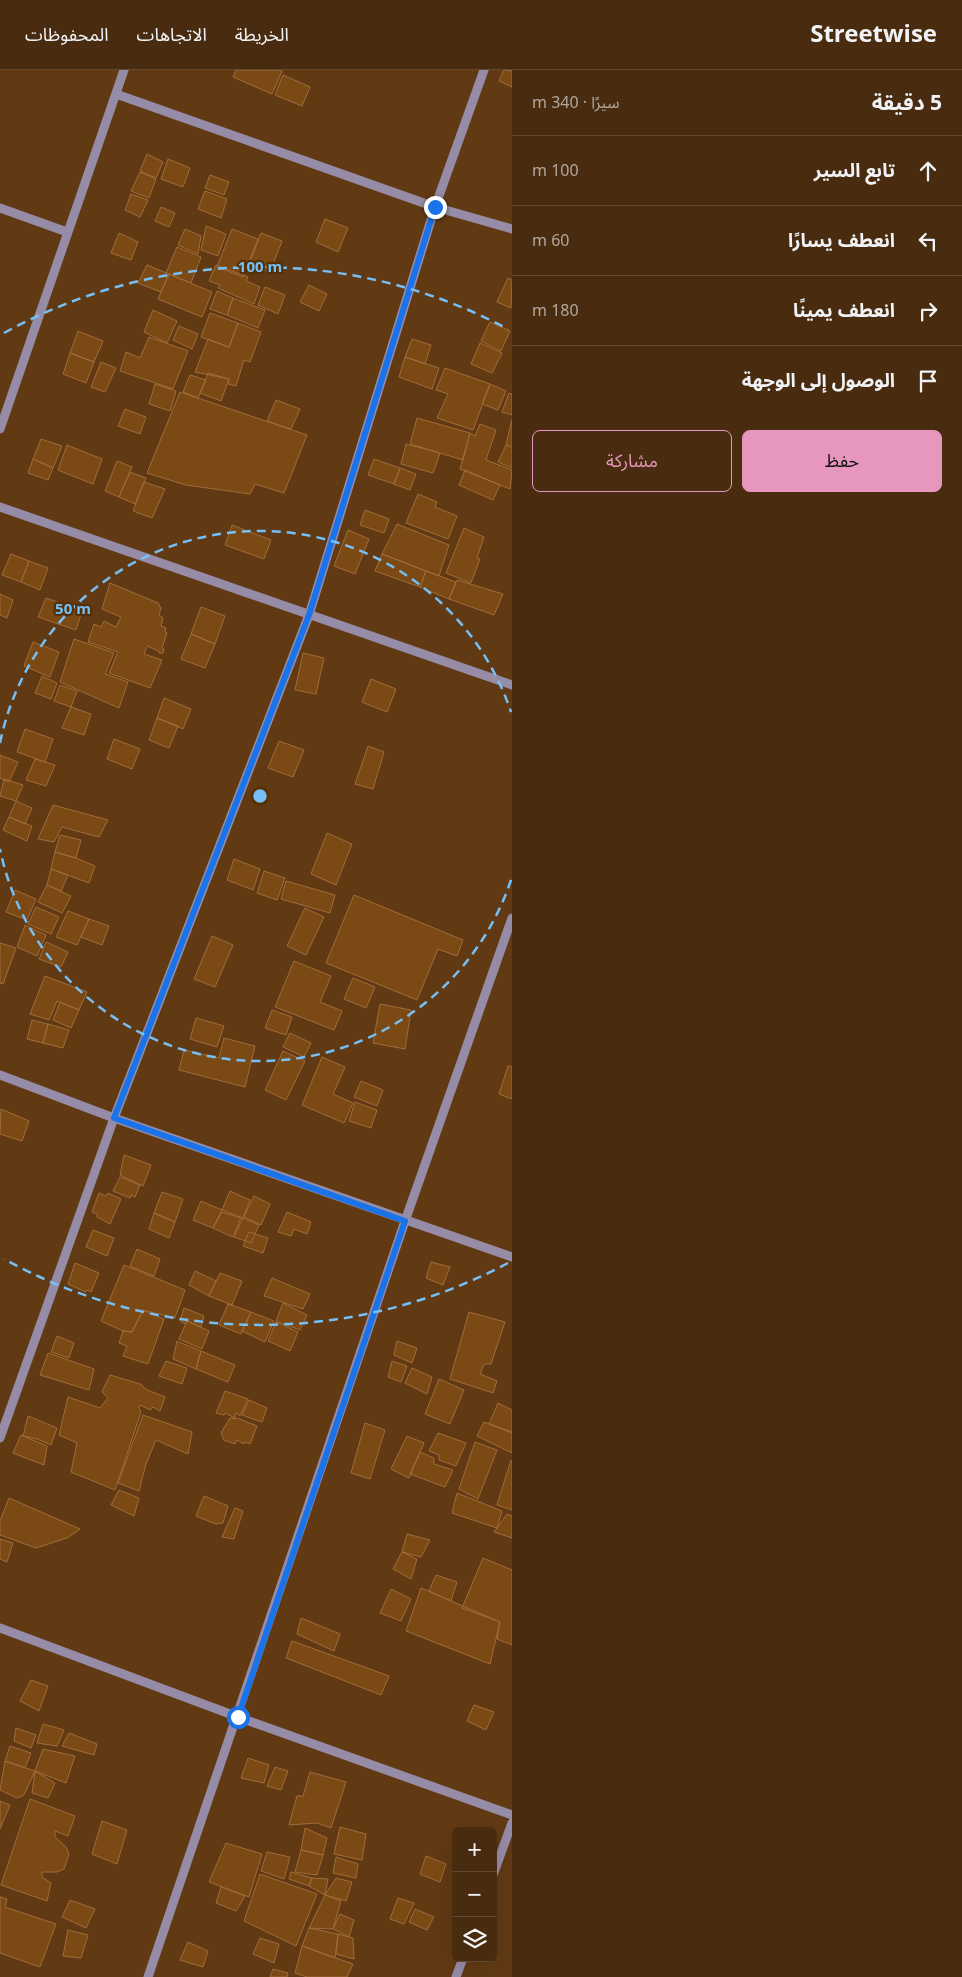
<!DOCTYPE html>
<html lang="ar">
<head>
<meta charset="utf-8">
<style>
  body { margin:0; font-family:Georgia,"Noto Sans Arabic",serif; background:#503418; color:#f1f3f6; direction:rtl }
  .controls { position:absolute; right:15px; bottom:15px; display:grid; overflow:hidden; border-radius:8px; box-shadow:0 5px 20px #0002 }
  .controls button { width:45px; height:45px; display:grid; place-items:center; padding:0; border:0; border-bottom:1px solid #61482f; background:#492c0f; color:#f1f3f6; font:25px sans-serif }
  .stop { position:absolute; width:15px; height:15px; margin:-11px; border:4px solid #1a73e8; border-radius:50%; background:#fff }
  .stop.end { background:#1a73e8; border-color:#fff; box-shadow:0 1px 5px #0008 }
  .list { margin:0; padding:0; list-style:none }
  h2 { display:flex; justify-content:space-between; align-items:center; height:65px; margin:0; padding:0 20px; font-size:21px }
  h2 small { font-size:16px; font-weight:400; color:#b1a79e }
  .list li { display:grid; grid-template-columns:32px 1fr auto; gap:15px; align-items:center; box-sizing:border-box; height:70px; padding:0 20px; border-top:1px solid #61482f }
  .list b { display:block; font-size:19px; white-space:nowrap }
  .list em { font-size:16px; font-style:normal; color:#b1a79e }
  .actions { display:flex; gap:10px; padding:15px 20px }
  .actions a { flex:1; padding:11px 0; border:1px solid #e797bd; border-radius:8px; text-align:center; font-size:18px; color:#e797bd }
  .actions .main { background:#e797bd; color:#111 }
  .icon { flex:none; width:28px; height:28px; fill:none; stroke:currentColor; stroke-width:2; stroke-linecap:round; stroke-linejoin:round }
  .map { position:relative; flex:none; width:512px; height:1907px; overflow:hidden; direction:ltr }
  header { display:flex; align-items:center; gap:30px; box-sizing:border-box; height:70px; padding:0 25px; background:#492c0f; border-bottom:1px solid #61482f }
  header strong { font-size:24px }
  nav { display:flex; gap:28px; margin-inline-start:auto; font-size:18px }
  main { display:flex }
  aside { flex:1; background:#492c0f }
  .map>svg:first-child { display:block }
</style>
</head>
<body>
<header>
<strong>Streetwise</strong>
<nav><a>الخريطة</a><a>الاتجاهات</a><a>المحفوظات</a></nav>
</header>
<main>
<aside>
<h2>5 دقيقة<small>سيرًا · 340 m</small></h2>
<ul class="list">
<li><svg class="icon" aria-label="ahead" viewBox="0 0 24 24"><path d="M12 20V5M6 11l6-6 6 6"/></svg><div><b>تابع السير</b></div><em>100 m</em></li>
<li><svg class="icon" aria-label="left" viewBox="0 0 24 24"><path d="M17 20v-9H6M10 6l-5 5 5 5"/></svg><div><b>انعطف يسارًا</b></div><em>60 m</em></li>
<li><svg class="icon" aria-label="right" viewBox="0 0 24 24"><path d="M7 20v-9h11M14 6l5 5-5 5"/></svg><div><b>انعطف يمينًا</b></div><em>180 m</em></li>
<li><svg class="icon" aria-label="arrive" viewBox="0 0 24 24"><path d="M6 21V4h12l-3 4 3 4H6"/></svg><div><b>الوصول إلى الوجهة</b></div></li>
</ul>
<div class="actions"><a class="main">حفظ</a><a>مشاركة</a></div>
</aside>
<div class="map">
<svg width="512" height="1907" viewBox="0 0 512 1907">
  <rect width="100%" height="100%" fill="#613a14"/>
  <!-- building -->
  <path fill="#7b4914" stroke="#a16c3b" d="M236,0H281L282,1L272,24L233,7Z
    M504,0L512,1V17L499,11Z
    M283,5L310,17L302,36L275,25Z
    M147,84L163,92L156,108L140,101Z
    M168,89L190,98L183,117L161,109Z
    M140,102L156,109L149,128L131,121Z
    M210,105L229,112L224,125L205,118Z
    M205,121L227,129L221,148L198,139Z
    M131,124L148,130L140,147L125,140Z
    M161,137L175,143L169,157L155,151Z
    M325,149L348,158L338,182L316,172Z
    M206,156L226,164L218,186L201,180Z
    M185,159L201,166L198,184L178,175Z
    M232,159L258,169L243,207L217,197Z
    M119,163L138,172L131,190L111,183Z
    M261,163L282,171L270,202L249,195Z
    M177,177L201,187L191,213L166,203Z
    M147,195L169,204L161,222L138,213Z
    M216,195L248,207L246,211L260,217L254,234L218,218L220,215L209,211Z
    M169,204L212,222L202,247L158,229Z
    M508,208L512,210L511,238L497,232Z
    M309,215L327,224L319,241L300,232Z
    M265,217L285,225L278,244L258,235Z
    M217,221L233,228L227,245L210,239Z
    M233,228L265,240L258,258L227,245Z
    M153,240L177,251L167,273L144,262Z
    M210,243L238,253L229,277L201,267Z
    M490,252L510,261L501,281L481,271Z
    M238,253L261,262L250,292L244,290L236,316L228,314L229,309L195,302L208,269L229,277Z
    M179,256L198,264L192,279L173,270Z
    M78,261L103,271L94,292L70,283Z
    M149,267L188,281L173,319L120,301L126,282L140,288Z
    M412,269L431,275L425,294L405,287Z
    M480,273L502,283L492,303L471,294Z
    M70,283L94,292L86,313L63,304Z
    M405,287L439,298L432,319L399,307Z
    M101,292L116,298L105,322L91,317Z
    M445,298L490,314L473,360L437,348L448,324L436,320Z
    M208,303L229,309L221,331L200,323Z
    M190,305L206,310L198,328L183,322Z
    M155,314L176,321L170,341L149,334Z
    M490,314L506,321L498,340L482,334Z
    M180,322L307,365L284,423L255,414L250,424L186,415L147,403Z
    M509,323L512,324V345L502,342Z
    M276,330L300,339L291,359L267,351Z
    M125,339L146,347L140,364L118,356Z
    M417,348L470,363L463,390L410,374Z
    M512,349V377L506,375Z
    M480,354L496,360L486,390L512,400L510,419L460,399L470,363L475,366Z
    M41,369L62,376L53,398L33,389Z
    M406,374L440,383L433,403L401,394Z
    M67,375L102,389L93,414L58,400Z
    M506,375L512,377V398L498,392Z
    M33,389L53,398L48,410L28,403Z
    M374,389L400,398L394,414L368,405Z
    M117,391L132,397L119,427L105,421Z
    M400,398L416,404L410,420L394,414Z
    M465,400L500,415L493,430L459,415Z
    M130,402L146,408L135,434L119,427Z
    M144,412L165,419L152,448L133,441Z
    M418,424L437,432L435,437L457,446L448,469L406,453Z
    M365,440L389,449L384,463L360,455Z
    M397,454L449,475L439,506L382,484Z
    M232,455L271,470L264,489L225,475Z
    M464,458L484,467L477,488L480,489L471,513L446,503Z
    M348,460L369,469L355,504L334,496Z
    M11,484L29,491L21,512L2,505Z
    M382,484L426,501L420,517L375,501Z
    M29,491L48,498L40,520L21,512Z
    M426,501L456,512L449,529L420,517Z
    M457,510L503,524L494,545L449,529Z
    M110,513L158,533L161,538L159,545L163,548L161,556L166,558L165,562L167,563L162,578L164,579L163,583H159V581L147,576L144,584L162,590L150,618L109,603L118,582L88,572L94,554L101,557L104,551L116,557L121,547L102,539Z
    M0,524L13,530L7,548L0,545Z
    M46,528L82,541L76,560L38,547Z
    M201,537L225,546L215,574L191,564Z
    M191,564L215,574L205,598L181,589Z
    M74,569L114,583L105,604L128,612L119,638L60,612Z
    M33,572L59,582L50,607L24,596Z
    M303,583L324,588L316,624L295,620Z
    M42,606L57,613L51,629L35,623Z
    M371,609L396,619L387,642L362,632Z
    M60,615L77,621L71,637L54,631Z
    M164,628L191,639L183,659L157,648Z
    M71,637L91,644L84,665L62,658Z
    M157,648L178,656L169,678L149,670Z
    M25,659L53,669L45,692L17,682Z
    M114,669L140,679L132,699L107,689Z
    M279,671L304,680L293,707L268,698Z
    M368,676L384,682L373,719L355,714Z
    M0,685L18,692L9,712L0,708Z
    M35,689L55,695L46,716L26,710Z
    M4,709L23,715L16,731L0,726Z
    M16,731L32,738L25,754L9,747Z
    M53,735L108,750L99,767L62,757L54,772L38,769Z
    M9,747L32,756L27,771L3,760Z
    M327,763L352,774L336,815L311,804Z
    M60,765L81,770L76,788L55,782Z
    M55,782L76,788L95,796L89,813L51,799Z
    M234,789L260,799L253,820L227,810Z
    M51,799L68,805L61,821L47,815Z
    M264,801L285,808L277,830L257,823Z
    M286,811L335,825L330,843L281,829Z
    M47,815L71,826L62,843L38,832Z
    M15,820L36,829L27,850L6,842Z
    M354,825L463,870L457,886L438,879L417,930L326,893Z
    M36,837L59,847L51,864L28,854Z
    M305,838L324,847L306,885L287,876Z
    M68,841L89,849L77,875L56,867Z
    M89,849L109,856L102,875L81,867Z
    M25,855L46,865L37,886L17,877Z
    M212,866L233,875L215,917L194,909Z
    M46,872L68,882L61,897L39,889Z
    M0,873L16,878L3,914L0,913Z
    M294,891L331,906L320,932L342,941L334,960L275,937Z
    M45,906L87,922L79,940L57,931L49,950L30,944Z
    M353,908L375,917L366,938L344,929Z
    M60,932L79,940L71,958L53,950Z
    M380,934L411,940L405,979L373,973Z
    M272,940L292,947L286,965L265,958Z
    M196,948L224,956L217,977L190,969Z
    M32,950L48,954L43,973L27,969Z
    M48,954L69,960L63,978L43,973Z
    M290,963L311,973L304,987L283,977Z
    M224,968L255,976L245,1017L179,1000L184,980L219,988Z
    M283,981L305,991L286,1030L265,1020Z
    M322,987L345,997L333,1024L353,1033L344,1053L302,1035Z
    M508,996L512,997V1029L499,1024Z
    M361,1011L383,1020L377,1036L354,1027Z
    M355,1032L377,1040L371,1058L349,1051Z
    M1,1039L29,1051L22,1071L0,1064Z
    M124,1085L151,1095L143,1116L120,1105Z
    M120,1107L140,1115L135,1127L131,1125L130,1128L113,1121Z
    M230,1121L250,1130L243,1148L222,1140Z
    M162,1122L183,1129L175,1152L154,1143Z
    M99,1123L106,1126L108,1123L121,1129L110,1154L97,1147V1144L92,1142Z
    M254,1126L270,1134L261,1155L244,1147Z
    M201,1131L222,1140L213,1158L193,1150Z
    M222,1142L241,1148L233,1167L213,1158Z
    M287,1142L311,1152L307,1164L294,1159L291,1166L278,1162Z
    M154,1143L175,1152L169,1168L149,1159Z
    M243,1148L259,1155L251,1173L234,1167Z
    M93,1160L114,1168L107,1186L86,1177Z
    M249,1162L268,1168L263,1183L243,1176Z
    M137,1179L160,1189L154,1206L130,1196Z
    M431,1192L450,1197L443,1215L426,1208Z
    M75,1193L99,1203L91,1222L87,1220L86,1222L68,1214Z
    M124,1195L185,1220L175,1248L143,1240L132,1262L123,1261L101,1251Z
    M195,1201L216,1211L209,1226L189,1215Z
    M220,1203L242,1211L232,1235L209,1226Z
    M272,1208L310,1224L303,1239L264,1226Z
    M283,1233L307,1245L300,1260L276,1251Z
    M228,1234L251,1242L241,1264L219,1255Z
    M184,1238L204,1246L201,1257L187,1251L185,1254L180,1251Z
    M143,1240L164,1249L148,1294L123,1286L127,1276L119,1273L123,1261L132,1262Z
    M251,1242L274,1251L265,1272L242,1261Z
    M469,1242L505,1252L491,1294H484L480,1304L497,1311L493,1323L450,1309Z
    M187,1251L209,1261L202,1279L179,1269Z
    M276,1252L298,1262L290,1281L268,1271Z
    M57,1266L74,1273L69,1288L51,1282Z
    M177,1271L201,1281L196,1299L173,1289Z
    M397,1271L417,1278L412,1293L394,1285Z
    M201,1281L235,1295L228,1312L196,1299Z
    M48,1283L94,1299L89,1320L40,1305Z
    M166,1291L187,1298L182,1314L159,1306Z
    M392,1291L407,1296L401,1312L388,1307Z
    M412,1298L432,1307L427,1324L405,1313Z
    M110,1305L140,1314L143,1316L145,1319L165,1327L160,1341L153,1337L150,1340L140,1335L139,1338L141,1342L115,1420L71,1402L77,1373L59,1365L68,1327L100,1338L108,1328L102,1322Z
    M439,1309L464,1320L450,1354L425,1344Z
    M225,1321L248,1329L240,1346L236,1343L235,1348L225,1343L224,1345L216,1343Z
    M249,1330L267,1338L262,1352L242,1345Z
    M498,1333L512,1340V1363L489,1354Z
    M143,1345L192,1362L188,1384L156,1370L146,1394L139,1421L118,1413Z
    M28,1346L57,1358L51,1375L37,1369L23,1366Z
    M230,1348L235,1349L237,1348L257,1356L250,1374L245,1372L244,1374L237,1370L235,1374L224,1370L221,1363Z
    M484,1352L512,1362V1383L477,1366Z
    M365,1353L385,1360L370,1409L351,1403Z
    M438,1363L466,1373L456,1396L439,1390V1385L429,1381Z
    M21,1365L47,1376L44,1395L13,1383Z
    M407,1366L424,1373L409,1408L391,1399Z
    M475,1372L497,1380L478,1429L459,1419Z
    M420,1382L434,1388V1394L453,1400L445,1417L410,1404Z
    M511,1390L512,1391V1440L497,1435Z
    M119,1420L139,1428L134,1446L111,1435Z
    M457,1423L502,1441L497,1458L452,1443Z
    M204,1426L228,1436L223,1453L216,1454L196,1446Z
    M9,1428L80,1459L67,1468L36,1478L0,1465V1451Z
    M235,1438L243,1441L234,1469L222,1467Z
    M507,1444L512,1446V1468L494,1462Z
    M407,1464L430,1470L421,1487L402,1482Z
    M0,1469L13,1473L7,1492L0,1489Z
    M402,1482L417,1489L411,1509L393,1499Z
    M483,1488L512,1500V1575L497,1569L500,1552L462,1538Z
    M436,1505L457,1512L451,1531L429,1521Z
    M421,1518L500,1552L490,1594L406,1561Z
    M391,1519L411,1529L401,1551L380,1543Z
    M301,1548L340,1564L334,1581L297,1564Z
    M292,1571L389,1606L381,1625L286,1588Z
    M31,1610L48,1616L39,1641L20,1631Z
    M474,1635L494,1642L486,1660L467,1651Z
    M43,1654L64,1660L57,1676L37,1673Z
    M16,1658L36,1665L31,1678L14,1671Z
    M69,1663L97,1674L94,1685L62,1676Z
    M10,1676L31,1683L25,1698L5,1691Z
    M43,1679L75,1686L66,1713L35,1701Z
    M248,1688L269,1695L264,1713L241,1708Z
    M5,1691L35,1701L24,1725L17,1728L0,1720Z
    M275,1697L288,1701L281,1720L267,1716Z
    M35,1701L55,1713L48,1728L32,1723Z
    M310,1702L346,1712L331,1758L317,1753L289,1755L297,1726H303Z
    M30,1729L75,1746L68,1766L55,1761V1767L66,1777L69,1784L64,1799L57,1802H42V1807L51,1813L47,1831L1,1815Z
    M0,1731L10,1735L0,1759Z
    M102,1751L127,1760L117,1794L92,1784Z
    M340,1757L366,1764L362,1790L334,1784Z
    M305,1758L327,1768L323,1785L301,1780Z
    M226,1773L262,1784L249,1827L209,1812Z
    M301,1780L323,1785L317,1805L295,1802Z
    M267,1782L290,1787L284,1809L261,1801Z
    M426,1786L446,1794L440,1812L420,1804Z
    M336,1787L358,1794L356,1808L333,1803Z
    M291,1802L312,1808L309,1816L289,1809Z
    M260,1804L317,1824L296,1876L244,1851Z
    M312,1808L328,1809L325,1825L309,1816Z
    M336,1808L352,1812L346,1831L325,1825Z
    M221,1817L245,1826L236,1841L216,1833Z
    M325,1825L341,1831L333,1859L309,1858Z
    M0,1827L7,1829L5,1837L56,1854L40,1897L0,1883Z
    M398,1828L414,1833L404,1854L390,1849Z
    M70,1830L95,1839L86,1858L62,1847Z
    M415,1839L434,1847L427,1860L409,1852Z
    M340,1844L354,1850L349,1867L333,1859Z
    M309,1858L338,1864L335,1888L302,1876Z
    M68,1860L88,1865L81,1888L63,1886Z
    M338,1864L353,1868L354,1889L336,1884Z
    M260,1868L279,1874L274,1893L253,1884Z
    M188,1872L208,1881L203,1897L180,1890Z
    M302,1876L353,1894L347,1907H307L295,1903Z
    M273,1899L288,1903L287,1907H270Z"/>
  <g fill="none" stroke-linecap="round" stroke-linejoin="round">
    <!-- minor -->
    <path stroke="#968ca8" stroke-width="9" d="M116,24L435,137L512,159
      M0,138L67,162
      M0,359L124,0
      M0,437L512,615
      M0,1005L114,1048L512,1187
      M0,1368L114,1048L309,545L435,137L484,0
      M0,1558L238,1647L512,1745
      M493,1805L512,1753
      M148,1907L405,1151L512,848
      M456,1907L463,1888"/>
  </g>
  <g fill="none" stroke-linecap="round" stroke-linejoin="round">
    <!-- route -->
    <path stroke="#1a73e8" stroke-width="6" d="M238,1647L405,1151L114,1048L309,545L435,137"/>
  </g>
  <!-- distance rings -->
  <g fill="none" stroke="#76c0f7" stroke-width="2.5" stroke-dasharray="9 6">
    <path d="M511 810A265 265 0 0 1 0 779M0 673A265 265 0 0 1 511 642"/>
    <path d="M508 1193A529 529 0 0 1 4 1189M4 263A529 529 0 0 1 508 259"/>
  </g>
  <circle cx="260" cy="726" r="8" fill="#76c0f7" stroke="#553006" stroke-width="2.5"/>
  <g font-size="15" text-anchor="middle" font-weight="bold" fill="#76c0f7" stroke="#553006" stroke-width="4.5" stroke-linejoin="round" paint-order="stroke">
    <text x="260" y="202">100 m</text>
    <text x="73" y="544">50 m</text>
  </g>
</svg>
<div class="controls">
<button>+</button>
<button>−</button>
<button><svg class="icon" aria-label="layers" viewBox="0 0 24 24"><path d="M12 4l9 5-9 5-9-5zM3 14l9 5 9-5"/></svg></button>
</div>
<div class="stop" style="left:238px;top:1647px"></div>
<div class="stop end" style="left:435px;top:137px"></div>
</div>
</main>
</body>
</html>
